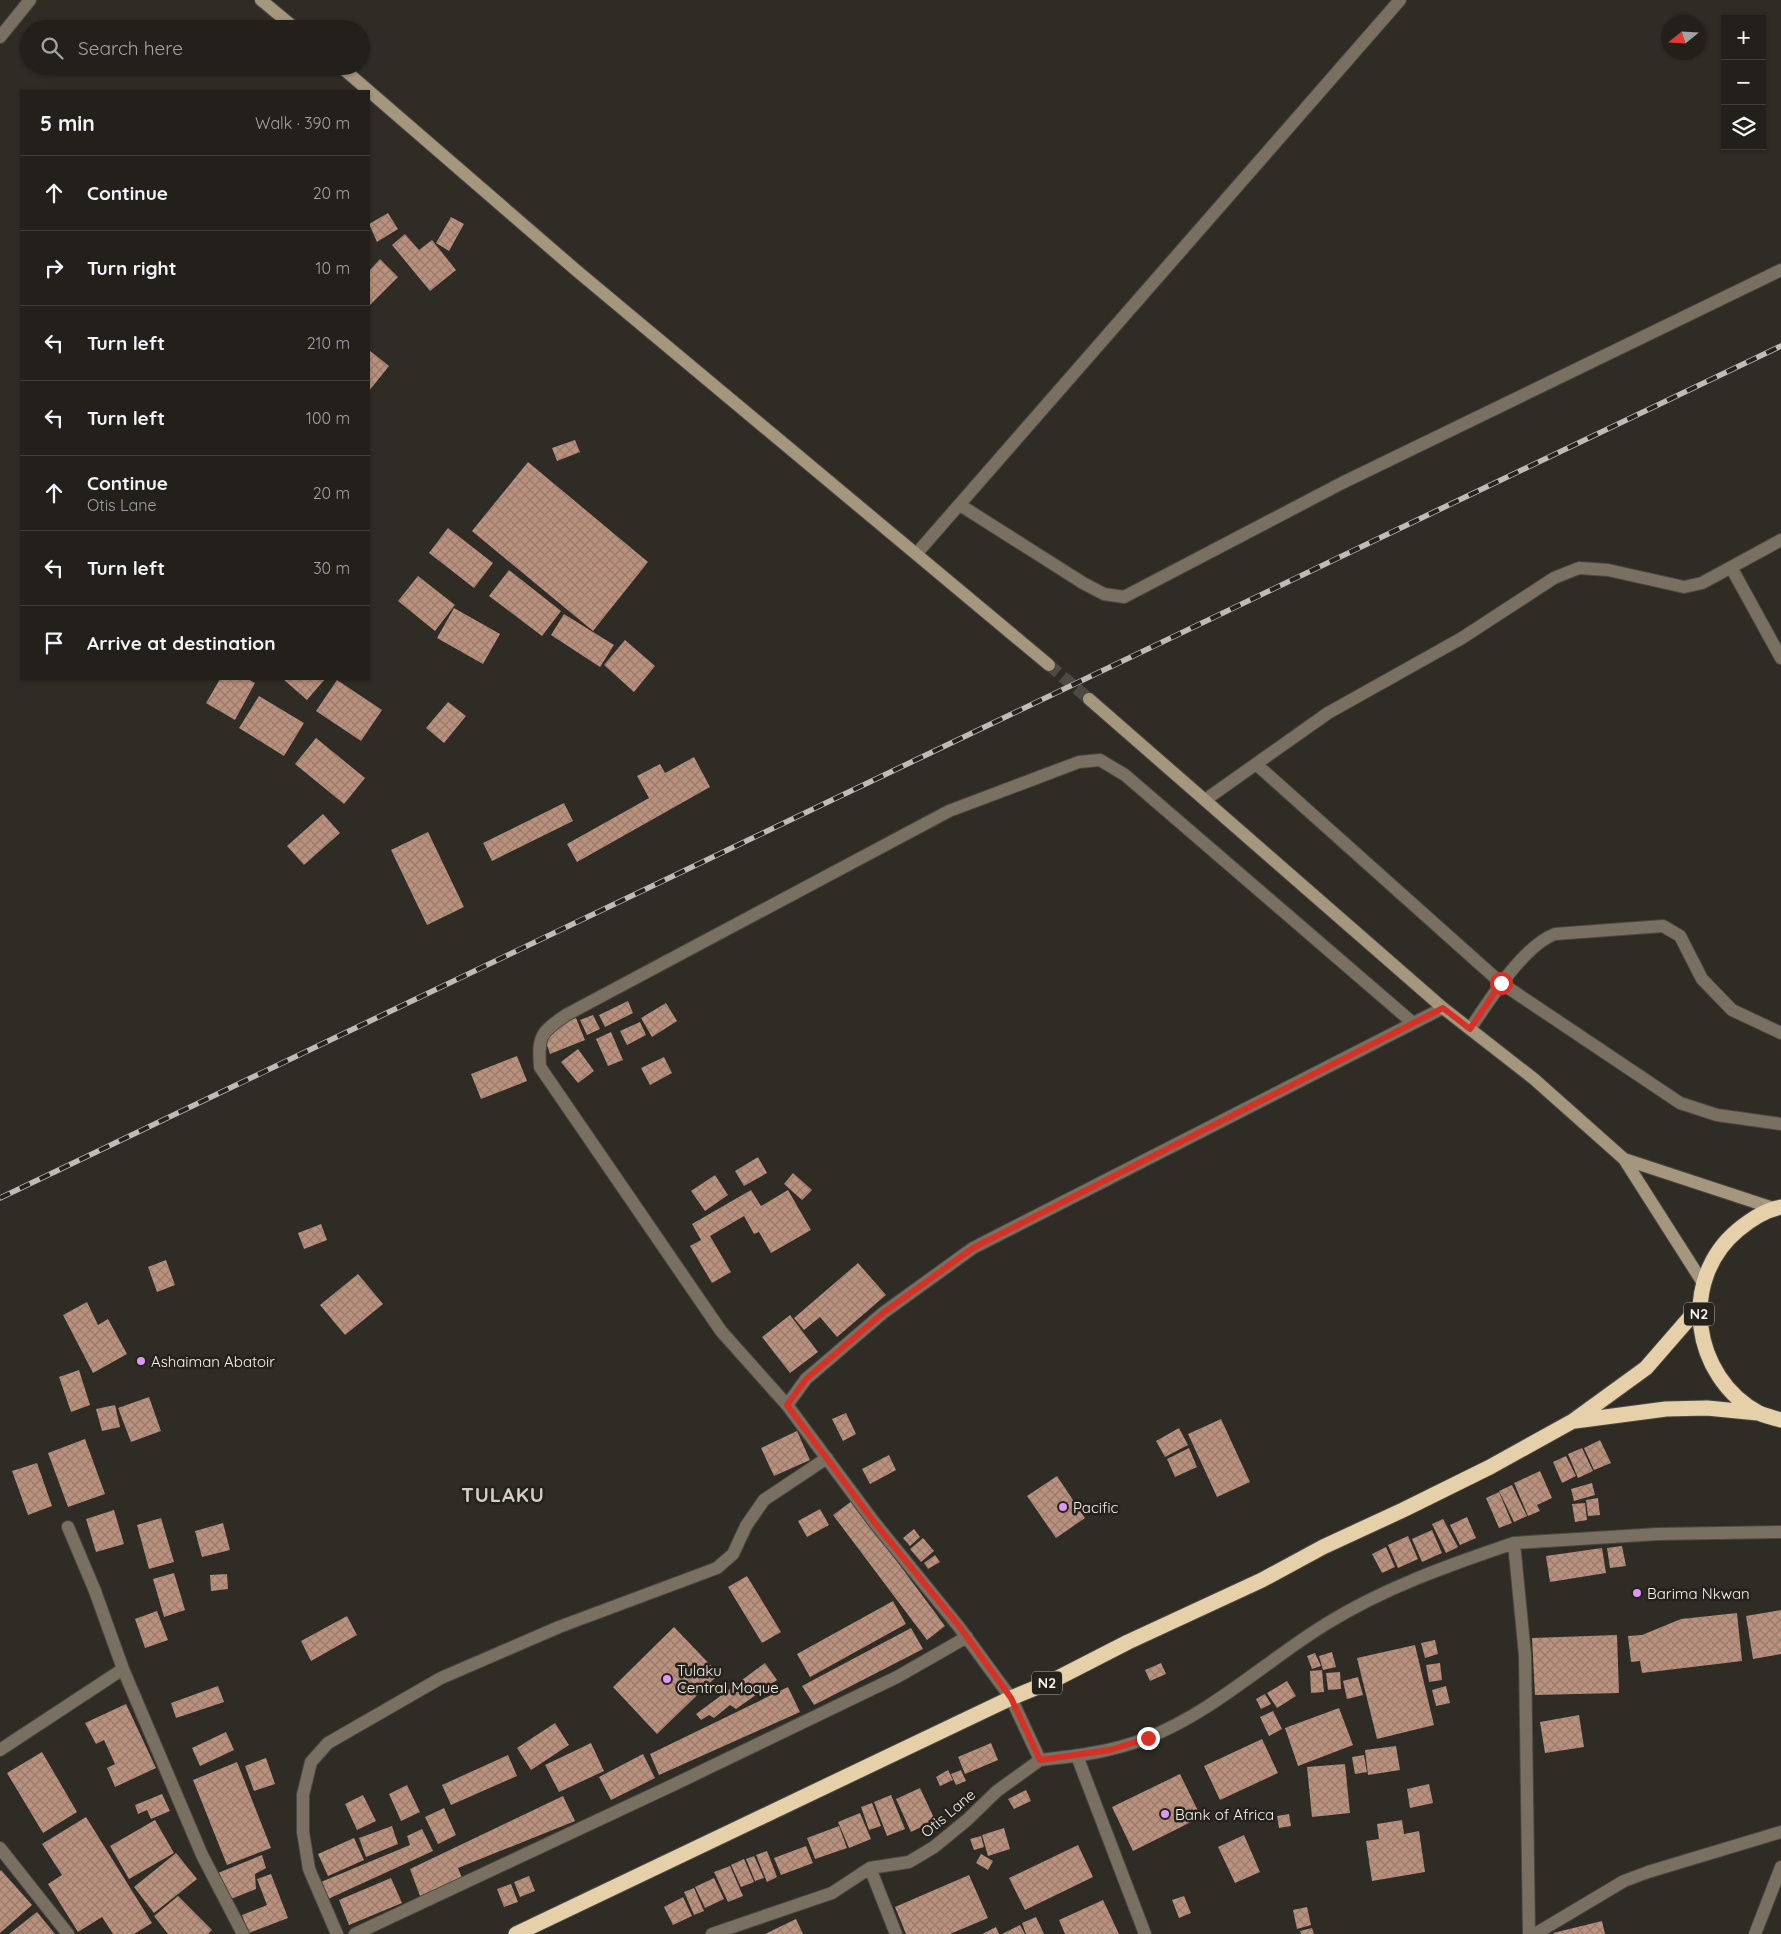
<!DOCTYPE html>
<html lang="en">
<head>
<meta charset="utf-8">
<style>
  body { margin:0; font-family:Quicksand,sans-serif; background:#2f2d29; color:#f1f3f6 }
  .controls { position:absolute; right:15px; top:15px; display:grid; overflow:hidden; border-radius:0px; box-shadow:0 1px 4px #0004 }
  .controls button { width:45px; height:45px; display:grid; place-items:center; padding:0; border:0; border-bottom:1px solid #403e3b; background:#23201c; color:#f1f3f6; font:25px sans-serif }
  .compass { position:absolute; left:1661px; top:15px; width:45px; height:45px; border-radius:50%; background:#23201c; box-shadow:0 1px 4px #0004; rotate:252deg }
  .stop { position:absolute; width:15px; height:15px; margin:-11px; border:4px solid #d93025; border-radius:50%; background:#fff }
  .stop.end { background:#d93025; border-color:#fff; box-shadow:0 1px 5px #0008 }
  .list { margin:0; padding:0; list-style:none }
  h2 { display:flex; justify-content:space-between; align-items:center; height:65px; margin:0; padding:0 20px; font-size:21px }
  h2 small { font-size:16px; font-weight:400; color:#a3a3a3 }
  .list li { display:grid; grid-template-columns:32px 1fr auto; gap:15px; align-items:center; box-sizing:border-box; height:75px; padding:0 20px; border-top:1px solid #403e3b }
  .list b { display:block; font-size:19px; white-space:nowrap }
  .list p { margin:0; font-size:16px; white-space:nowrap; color:#a3a3a3 }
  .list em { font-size:16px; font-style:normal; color:#a3a3a3 }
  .icon { flex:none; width:28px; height:28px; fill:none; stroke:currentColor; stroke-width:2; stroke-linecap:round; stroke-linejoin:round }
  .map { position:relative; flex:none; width:1781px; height:1934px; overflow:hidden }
  .search { position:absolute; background:#23201c; box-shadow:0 1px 4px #0004; left:20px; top:20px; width:350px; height:55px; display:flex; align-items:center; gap:12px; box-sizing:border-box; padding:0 18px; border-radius:28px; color:#a3a3a3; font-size:19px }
  .panel { position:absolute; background:#23201c; box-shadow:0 1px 4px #0004; left:20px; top:90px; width:350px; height:590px; border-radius:0px }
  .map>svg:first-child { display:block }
</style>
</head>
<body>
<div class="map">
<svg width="1781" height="1934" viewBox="0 0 1781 1934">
  <defs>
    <pattern id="building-cross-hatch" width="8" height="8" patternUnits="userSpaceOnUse" patternTransform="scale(1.25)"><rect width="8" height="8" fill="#b9917d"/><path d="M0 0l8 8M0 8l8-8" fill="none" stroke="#987b6d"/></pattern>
  </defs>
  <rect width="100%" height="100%" fill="#2f2b25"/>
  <!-- building -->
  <path fill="url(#building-cross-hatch)" d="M388,213L398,229L377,242L369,224Z
    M451,217L464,224L449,251L436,243Z
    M405,234L419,250L432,240L456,270L430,291L392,245Z
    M380,259L398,277L370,305L369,271Z
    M369,350L389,366L369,391Z
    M575,440L580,452L557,461L552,448Z
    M528,462L648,562L593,631L472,531Z
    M448,528L493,563L474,588L429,553Z
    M509,570L561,611L542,636L489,596Z
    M418,576L455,605L435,631L398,601Z
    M454,608L500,634L483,664L437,638Z
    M564,614L614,645L600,667L551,635Z
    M625,640L655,666L634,692L604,665Z
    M220,679H248L255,683L235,720L206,703Z
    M283,679H325L307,700Z
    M337,680L382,710L361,741L316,711Z
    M259,696L304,723L284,756L239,728Z
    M448,702L466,716L444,743L426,728Z
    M316,738L365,778L344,804L295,764Z
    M694,757L710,787L577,862L567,844L649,798L637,776L660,764L665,773Z
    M564,803L573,821L492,861L483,843Z
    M323,814L340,833L304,865L287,846Z
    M428,832L464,907L427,925L391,850Z
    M628,1001L633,1013L605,1027L599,1015Z
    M666,1003L677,1021L652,1037L641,1018Z
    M593,1015L600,1029L587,1035L580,1020Z
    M576,1018L585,1040L550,1054L542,1031Z
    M640,1022L646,1035L627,1045L620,1031Z
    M611,1032L623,1060L608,1066L596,1039Z
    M578,1049L594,1071L578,1083L561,1062Z
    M517,1056L527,1081L481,1099L471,1074Z
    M664,1057L672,1073L650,1085L641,1068Z
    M758,1157L767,1173L744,1186L735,1171Z
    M793,1173L812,1190L802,1200L784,1184Z
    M715,1175L728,1195L705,1211L691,1191Z
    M751,1190L761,1206L788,1190L811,1230L771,1253L759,1232L754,1234L744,1216L710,1236L731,1272L712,1283L690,1246L701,1240L692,1224Z
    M321,1224L327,1240L304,1249L298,1233Z
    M166,1260L175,1285L157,1292L148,1267Z
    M858,1263L886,1295L837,1337L820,1317L804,1330L794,1318Z
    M358,1274L383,1304L345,1335L320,1305Z
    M87,1302L98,1325L108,1319L127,1354L93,1373L63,1315Z
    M790,1315L818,1352L790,1373L762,1337Z
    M79,1370L90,1405L71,1412L59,1377Z
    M149,1397L161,1431L131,1442L118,1408Z
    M115,1405L120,1427L102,1431L96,1409Z
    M846,1413L856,1434L843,1441L832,1419Z
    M1221,1419L1250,1482L1217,1497L1188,1434Z
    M1179,1428L1188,1445L1165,1457L1156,1441Z
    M797,1431L810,1460L774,1476L761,1448Z
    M85,1439L105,1494L68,1507L48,1453Z
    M1600,1440L1611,1463L1594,1470L1584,1448Z
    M1189,1448L1197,1467L1175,1477L1167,1459Z
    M1582,1448L1593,1471L1578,1478L1568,1454Z
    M889,1455L896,1470L870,1484L862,1469Z
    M1566,1456L1576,1476L1562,1483L1553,1462Z
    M37,1463L52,1506L28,1515L12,1471Z
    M1540,1471L1552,1498L1537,1505L1540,1511L1528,1516L1514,1483Z
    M1057,1476L1085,1518L1056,1538L1027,1496Z
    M1592,1483L1595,1495L1574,1501L1571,1489Z
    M1512,1485L1527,1516L1514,1522L1499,1491Z
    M1499,1492L1512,1523L1499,1528L1486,1498Z
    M1598,1498L1600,1515L1588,1516L1586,1500Z
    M852,1501L945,1626L927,1640L833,1515Z
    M1585,1503L1587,1520L1575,1522L1572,1504Z
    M820,1509L829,1525L807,1537L798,1521Z
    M114,1510L124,1544L96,1552L86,1519Z
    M1467,1517L1476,1538L1460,1545L1450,1525Z
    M161,1518L174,1562L149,1569L137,1525Z
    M1443,1519L1458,1547L1446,1553L1432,1524Z
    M223,1523L230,1550L202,1557L195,1531Z
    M914,1529L920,1537L910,1546L903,1538Z
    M1432,1530L1442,1553L1422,1562L1412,1539Z
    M1408,1536L1418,1559L1398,1568L1388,1545Z
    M923,1538L934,1551L921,1562L910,1549Z
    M1622,1546L1626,1566L1610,1568L1607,1548Z
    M1386,1547L1395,1567L1382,1573L1372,1554Z
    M1602,1548L1606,1573L1550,1582L1546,1556Z
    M935,1555L940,1562L928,1569L924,1563Z
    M174,1573L185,1610L164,1617L153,1579Z
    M227,1574L228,1589L211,1591L210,1575Z
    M747,1576L781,1632L762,1643L728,1587Z
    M893,1601L906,1624L810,1677L797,1654Z
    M1781,1610V1654L1753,1659L1746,1616Z
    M157,1611L168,1640L145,1648L135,1619Z
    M1737,1613L1742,1661L1642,1673L1640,1661L1631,1662L1628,1636L1642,1635L1681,1619Z
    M347,1616L357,1635L311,1661L301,1641Z
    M674,1627L719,1674L657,1734L613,1687Z
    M911,1628L923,1649L814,1705L802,1686Z
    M1617,1635L1619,1693L1535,1695L1532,1638Z
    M1435,1640L1438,1654L1425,1658L1421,1643Z
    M1415,1645L1434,1725L1377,1739L1357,1658Z
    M1332,1652L1336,1667L1323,1670L1319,1656Z
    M1315,1653L1321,1666L1312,1669L1307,1656Z
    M765,1663L777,1680L736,1709L730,1705L714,1718L709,1715L701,1720L696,1714Z
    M1161,1663L1166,1674L1150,1681L1145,1670Z
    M1440,1663L1442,1680L1429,1682L1426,1665Z
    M1322,1670L1324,1692L1311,1693L1310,1671Z
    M1340,1672L1341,1689L1328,1690L1326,1673Z
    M1358,1677L1363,1695L1347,1699L1343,1681Z
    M1287,1681L1296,1696L1277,1708L1267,1693Z
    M218,1686L224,1702L176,1718L171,1703Z
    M1446,1686L1450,1703L1436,1706L1432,1690Z
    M788,1687L800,1712L659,1775L650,1754Z
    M1265,1694L1271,1704L1261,1709L1256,1699Z
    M126,1704L156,1768L115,1787L107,1768L115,1764L104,1740L96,1744L85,1723Z
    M1339,1708L1353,1745L1298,1766L1285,1728Z
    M1273,1711L1282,1729L1269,1736L1260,1717Z
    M1579,1715L1584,1747L1545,1753L1540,1722Z
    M555,1723L569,1745L531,1770L517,1748Z
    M226,1732L234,1750L200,1766L192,1748Z
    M1262,1739L1278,1773L1220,1800L1204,1766Z
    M591,1743L604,1771L559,1792L545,1765Z
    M991,1743L998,1760L965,1774L958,1757Z
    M1396,1746L1400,1770L1368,1775L1365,1750Z
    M42,1752L77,1812L43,1833L7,1773Z
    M643,1754L655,1778L611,1800L599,1777Z
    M508,1755L517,1776L451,1805L442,1785Z
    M1364,1755L1367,1772L1355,1774L1352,1757Z
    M266,1758L275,1784L254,1791L245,1766Z
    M237,1762L271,1848L227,1865L193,1780Z
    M1345,1764L1350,1813L1312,1817L1307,1767Z
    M948,1770L953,1780L940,1786L936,1777Z
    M961,1770L966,1781L956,1785L951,1774Z
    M1180,1774L1201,1817L1133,1851L1112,1807Z
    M1429,1784L1433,1803L1410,1808L1407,1789Z
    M407,1785L420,1812L401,1821L389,1794Z
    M920,1788L935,1820L911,1832L896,1799Z
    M1026,1790L1031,1801L1014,1809L1008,1799Z
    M162,1794L170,1811L151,1819L147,1810L138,1814L135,1805Z
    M363,1795L376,1821L357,1830L345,1804Z
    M891,1795L905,1829L887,1836L874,1802Z
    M563,1796L575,1821L458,1868L462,1878L420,1896L410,1869Z
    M872,1803L881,1826L869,1830L861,1807Z
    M444,1808L456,1835L438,1844L425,1817Z
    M860,1813L871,1839L849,1848L838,1822Z
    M1289,1814L1291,1826L1279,1828L1277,1816Z
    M86,1817L152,1923L134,1934H113L102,1917L78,1932L48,1884L62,1875L42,1844Z
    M155,1820L174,1853L129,1879L110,1846Z
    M1402,1820L1404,1834L1419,1831L1425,1872L1372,1881L1366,1841L1379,1839L1377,1824Z
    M392,1826L398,1844L366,1857L359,1838Z
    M839,1826L847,1848L815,1859L807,1838Z
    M1004,1828L1010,1849L988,1856L982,1835Z
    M422,1829L433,1851L328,1899L321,1882L410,1845L407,1836Z
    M1244,1835L1260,1872L1235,1883L1218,1847Z
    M981,1836L984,1847L974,1850L970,1839Z
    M354,1838L364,1860L328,1876L318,1854Z
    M1078,1845L1093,1877L1025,1910L1009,1878Z
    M806,1846L813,1863L781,1875L774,1858Z
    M767,1851L777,1877L767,1882L756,1855Z
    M176,1853L197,1879L154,1913L134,1887Z
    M981,1854L993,1861L988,1870L976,1863Z
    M262,1855L266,1868L255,1874L256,1889L231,1899L218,1873Z
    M754,1856L764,1878L755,1881L746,1859Z
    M744,1859L754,1882L741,1887L731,1865Z
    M730,1866L743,1896L728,1902L714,1872Z
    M1,1870L32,1905L0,1933V1871Z
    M271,1874L288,1918L249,1933L242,1915L267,1905L257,1879Z
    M969,1875L988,1918L950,1934H906L895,1907Z
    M529,1876L535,1891L520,1897L514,1882Z
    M391,1878L402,1903L349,1925L339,1900Z
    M714,1878L724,1899L705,1908L695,1887Z
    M511,1884L518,1902L504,1907L497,1889Z
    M694,1888L704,1911L694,1915L684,1892Z
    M178,1896L212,1930L208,1934H168L154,1916Z
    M1184,1896L1191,1913L1179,1918L1172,1900Z
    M683,1897L692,1916L673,1925L664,1907Z
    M1103,1900L1119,1934H1065L1059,1920Z
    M1307,1907L1311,1925L1297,1929L1293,1910Z
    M37,1912L55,1934H9Z
    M1036,1917L1044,1934H1026L1022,1923Z
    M796,1919L803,1934H765Z
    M1602,1921L1605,1934H1554L1553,1933Z
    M1020,1925L1025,1934H1002Z
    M996,1927L999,1934H982Z
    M1312,1928L1314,1934H1301L1300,1931Z"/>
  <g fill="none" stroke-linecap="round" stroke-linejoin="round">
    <!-- secondary-tunnel -->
    <path stroke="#4d4943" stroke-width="12" stroke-dasharray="12 6" stroke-linecap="butt" d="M1049,665L1089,699"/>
    <!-- street casing -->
    <g stroke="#4b4741" stroke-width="14">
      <path id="street" d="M0,37L30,0
        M960,505L1083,583L1104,594L1124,597L1342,483L1781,270
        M917,553L1400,0
        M1732,569L1781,658
        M1256,764L1501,983L1680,1103L1717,1115L1781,1124
        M1205,800L1328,713L1462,638L1554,578L1579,568L1608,570L1684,587L1702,583L1781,540
        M1470,1029C1489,1001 1523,946 1555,934L1663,926L1680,936L1702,979L1732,1010L1781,1033
        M787,1405L806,1379L883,1313L973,1248L1443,1008
        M68,1527L95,1591L123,1669L202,1855L243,1934
        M1514,1543L1658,1534L1781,1532
        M0,1750L123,1669
        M1077,1756L1145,1934
        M1040,1760C1076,1756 1112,1752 1147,1738C1213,1712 1266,1661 1326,1624C1384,1588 1449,1565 1514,1543L1525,1655L1529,1934
        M0,1848L68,1934
        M870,1868L896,1934
        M337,1934L309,1869L303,1832V1795L311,1762L328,1743L441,1678L559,1627L717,1568L733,1554L746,1526L764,1500L827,1458
        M355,1934L673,1785L897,1677L967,1637
        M712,1934L832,1893L870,1868L909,1862L934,1847L967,1820L997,1791L1040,1760L1011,1698L959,1627L874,1522L787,1405L721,1331L540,1067C538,1036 540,1033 566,1015L949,811L1079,762L1100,760L1125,775L1413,1023
        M1535,1934L1624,1881L1648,1872L1781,1832
        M1755,1934L1781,1867"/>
    </g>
    <!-- secondary casing -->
    <g stroke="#4b4741" stroke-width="14">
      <path id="secondary" d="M261,0L296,29
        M340,66L577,271L1049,665
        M1089,699L1443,1008L1534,1079L1624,1159L1703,1283
        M1624,1159L1773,1208"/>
    </g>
    <!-- highway casing -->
    <g stroke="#4b4741" stroke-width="17">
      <path id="highway" d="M1781,1207C1765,1210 1751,1219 1738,1230C1678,1280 1692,1377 1759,1413C1766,1416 1774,1418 1781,1420
        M1575,1421L1666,1409L1707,1408L1758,1413
        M516,1934L1011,1698L1050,1682L1128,1642L1262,1580L1323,1547L1403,1510L1490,1467L1573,1421L1646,1368L1699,1307"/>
    </g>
    <!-- street -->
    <use href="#street" stroke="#797061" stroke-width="12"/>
    <!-- secondary -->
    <use href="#secondary" stroke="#a5977e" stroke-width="12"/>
    <!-- highway -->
    <use href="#highway" stroke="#e5d0a9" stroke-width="15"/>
    <!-- rail casing -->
    <g stroke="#bfbcb7" stroke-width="5.5">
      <path id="rail" d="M0,1198L1781,346"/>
    </g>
    <!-- rail -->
    <use href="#rail" stroke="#25211b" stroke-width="4" stroke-dasharray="11" stroke-linecap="butt"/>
  </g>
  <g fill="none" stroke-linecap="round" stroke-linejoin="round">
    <!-- route -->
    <path stroke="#d93025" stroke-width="6" d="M1148,1738L1110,1750L1040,1760L1011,1698L959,1626L874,1522L787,1405L806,1379L883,1313L973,1248L1443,1008L1470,1029L1501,983"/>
  </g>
  <!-- markers -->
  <g fill="#dc99f4" stroke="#25211b" stroke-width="2">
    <circle cx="141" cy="1361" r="5"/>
    <circle cx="1063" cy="1507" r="5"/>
    <circle cx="1637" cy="1593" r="5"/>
    <circle cx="667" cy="1679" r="5"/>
    <circle cx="1165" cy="1814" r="5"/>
  </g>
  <g text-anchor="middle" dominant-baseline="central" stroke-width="5" stroke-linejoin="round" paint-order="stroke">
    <!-- shield labels -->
    <g fill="#25211b" stroke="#b7b4af" stroke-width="1">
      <rect x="1684" y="1302.5" width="30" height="23" rx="4"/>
      <rect x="1032" y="1671.5" width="30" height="23" rx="4"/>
    </g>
    <g font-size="14" font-weight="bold" fill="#f6f3ef">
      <text x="1699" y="1314">N2</text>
      <text x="1047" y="1683">N2</text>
    </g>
    <!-- poi labels -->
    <g font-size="15" fill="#f6f3ef" stroke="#25211b" text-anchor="start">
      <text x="151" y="1361">Ashaiman Abatoir</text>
      <text x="1073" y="1507">Pacific</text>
      <text x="1647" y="1593">Barima Nkwan</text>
      <text x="677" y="1670">Tulaku<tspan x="677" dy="17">Central Moque</tspan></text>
      <text x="1175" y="1814">Bank of Africa</text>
    </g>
    <!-- street labels -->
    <g font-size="15" fill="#f6f3ef" stroke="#25211b">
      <text transform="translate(948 1813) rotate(-40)">Otis Lane</text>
    </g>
    <!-- district labels -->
    <g font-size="20" font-weight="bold" letter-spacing="1" fill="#d4cfc7" stroke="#25211b">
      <text x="503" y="1494">TULAKU</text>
    </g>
  </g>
</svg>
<div class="controls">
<button>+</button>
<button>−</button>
<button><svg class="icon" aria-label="layers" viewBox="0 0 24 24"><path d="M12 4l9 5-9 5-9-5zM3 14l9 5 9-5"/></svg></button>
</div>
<svg class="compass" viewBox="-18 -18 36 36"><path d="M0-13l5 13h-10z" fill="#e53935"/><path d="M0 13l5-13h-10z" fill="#a3a3a3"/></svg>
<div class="stop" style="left:1501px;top:983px"></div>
<div class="stop end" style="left:1148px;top:1738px"></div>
<div class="search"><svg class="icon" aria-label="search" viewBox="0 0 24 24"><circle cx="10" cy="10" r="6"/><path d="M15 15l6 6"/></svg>Search here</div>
<section class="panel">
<h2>5 min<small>Walk · 390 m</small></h2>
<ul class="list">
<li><svg class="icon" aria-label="ahead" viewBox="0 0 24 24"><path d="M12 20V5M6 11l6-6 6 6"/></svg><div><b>Continue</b></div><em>20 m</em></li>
<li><svg class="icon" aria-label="right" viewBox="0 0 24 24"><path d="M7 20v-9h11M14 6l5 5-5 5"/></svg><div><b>Turn right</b></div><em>10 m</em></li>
<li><svg class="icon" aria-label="left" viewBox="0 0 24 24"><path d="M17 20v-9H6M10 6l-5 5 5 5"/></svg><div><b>Turn left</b></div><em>210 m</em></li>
<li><svg class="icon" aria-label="left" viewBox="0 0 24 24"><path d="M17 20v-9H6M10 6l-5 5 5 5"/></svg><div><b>Turn left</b></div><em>100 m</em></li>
<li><svg class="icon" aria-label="ahead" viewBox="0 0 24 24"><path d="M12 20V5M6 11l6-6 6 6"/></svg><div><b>Continue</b><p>Otis Lane</p></div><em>20 m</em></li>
<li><svg class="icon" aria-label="left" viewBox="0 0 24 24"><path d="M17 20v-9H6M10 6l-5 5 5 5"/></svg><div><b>Turn left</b></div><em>30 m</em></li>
<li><svg class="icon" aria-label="arrive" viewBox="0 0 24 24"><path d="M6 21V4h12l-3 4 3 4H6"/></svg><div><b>Arrive at destination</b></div></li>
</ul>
</section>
</div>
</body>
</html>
